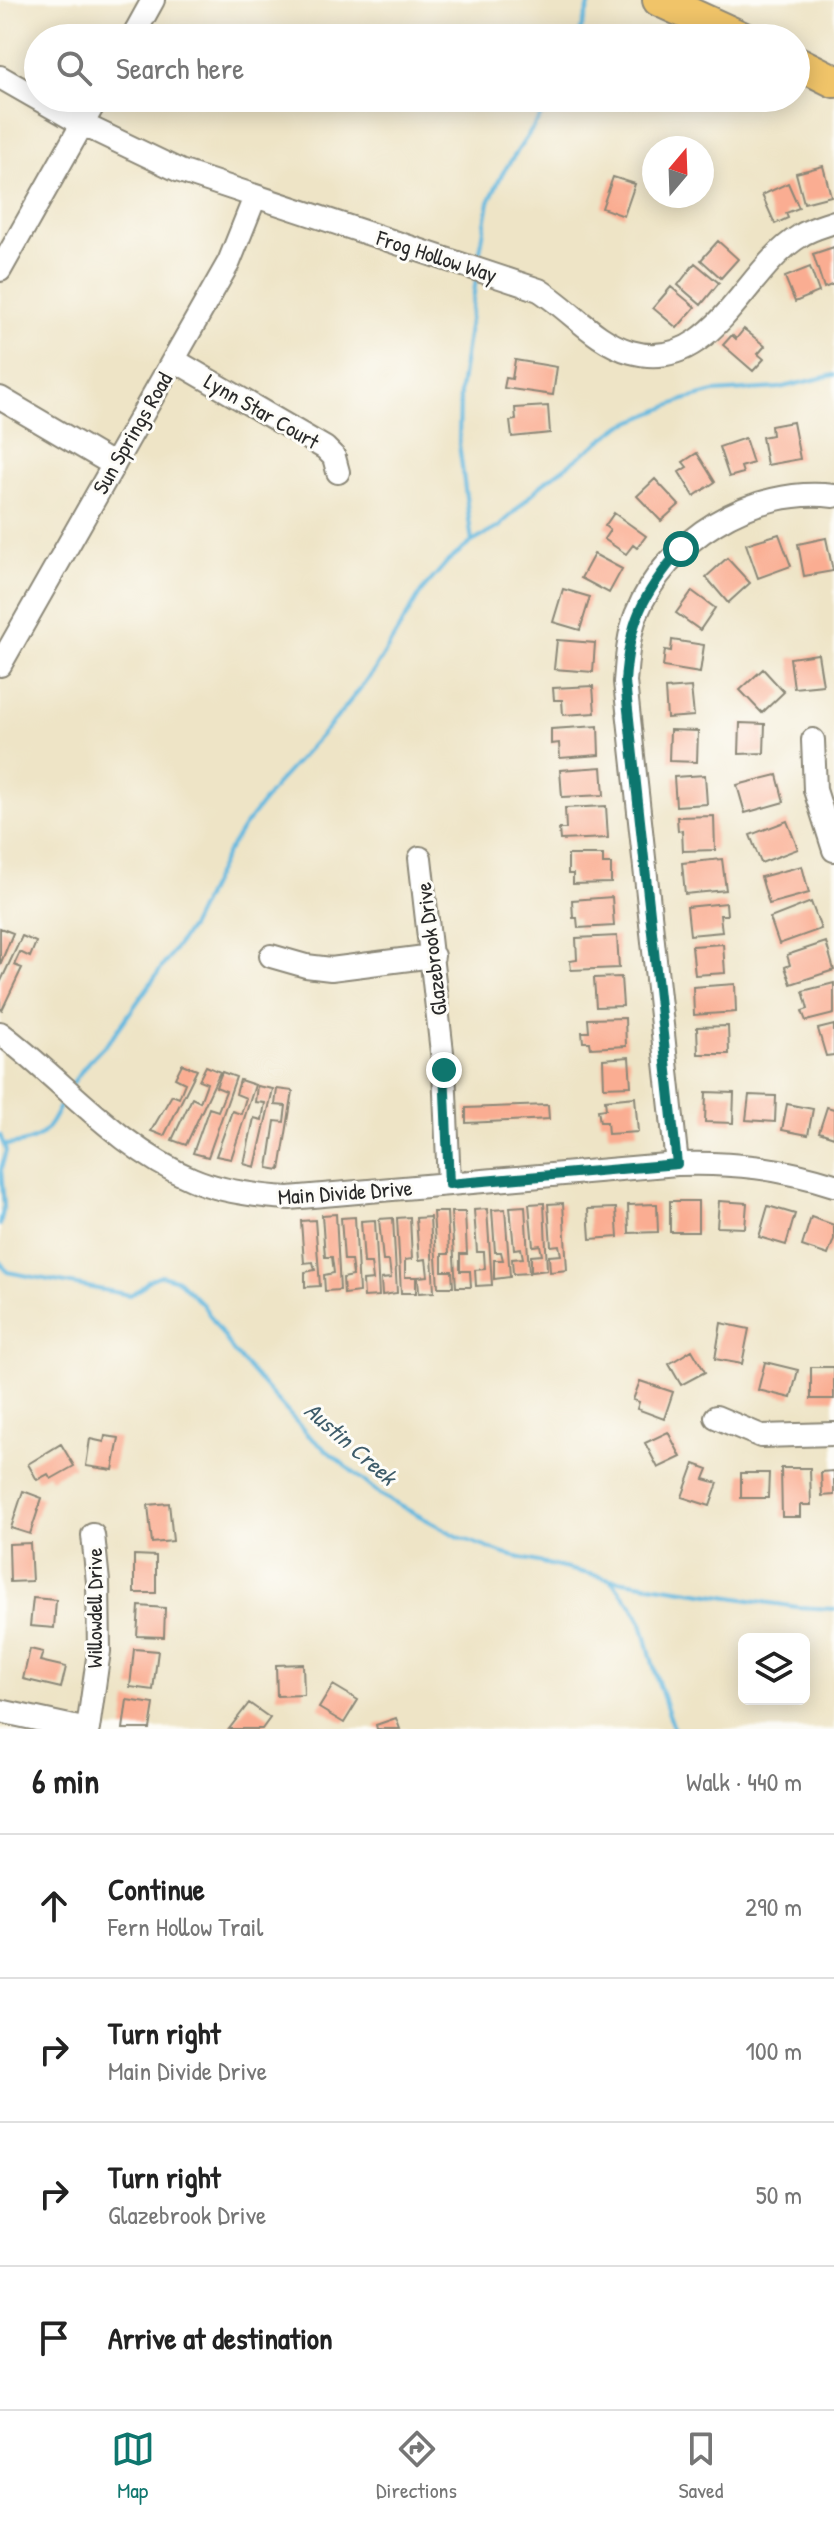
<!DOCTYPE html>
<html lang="en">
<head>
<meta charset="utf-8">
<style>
  body { margin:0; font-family:"Patrick Hand",sans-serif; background:#f6f6f6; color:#222 }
  .controls { position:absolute; right:24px; bottom:24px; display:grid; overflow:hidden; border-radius:12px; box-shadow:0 4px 20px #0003 }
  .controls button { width:72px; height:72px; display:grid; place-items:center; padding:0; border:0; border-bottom:2px solid #e0e0e0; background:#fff; color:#222; font:40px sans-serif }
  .compass { position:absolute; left:642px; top:136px; width:72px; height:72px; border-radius:50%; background:#fff; box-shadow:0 4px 20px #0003; rotate:19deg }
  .stop { position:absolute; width:24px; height:24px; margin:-18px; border:6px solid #0f766e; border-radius:50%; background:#fff }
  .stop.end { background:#0f766e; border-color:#fff; box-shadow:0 2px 8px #0008 }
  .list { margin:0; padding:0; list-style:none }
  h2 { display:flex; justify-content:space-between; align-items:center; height:104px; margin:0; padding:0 32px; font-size:34px }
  h2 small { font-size:26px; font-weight:400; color:#767676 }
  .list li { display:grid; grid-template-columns:52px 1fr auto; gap:24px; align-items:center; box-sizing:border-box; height:144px; padding:0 32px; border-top:2px solid #e0e0e0 }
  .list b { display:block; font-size:30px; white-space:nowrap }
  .list p { margin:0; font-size:26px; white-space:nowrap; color:#767676 }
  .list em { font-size:26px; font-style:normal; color:#767676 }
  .icon { flex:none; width:44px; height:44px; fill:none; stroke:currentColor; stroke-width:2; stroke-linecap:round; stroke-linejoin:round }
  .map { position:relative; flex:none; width:834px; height:1729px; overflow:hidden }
  .search { position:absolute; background:#fff; box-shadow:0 4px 20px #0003; left:24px; right:24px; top:24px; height:88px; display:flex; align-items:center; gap:20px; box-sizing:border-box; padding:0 28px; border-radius:44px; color:#767676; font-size:30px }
  .sheet { height:680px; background:#fff }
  nav { display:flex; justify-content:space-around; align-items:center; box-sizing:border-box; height:112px; border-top:2px solid #e0e0e0; background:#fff; font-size:22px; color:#767676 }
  nav a { display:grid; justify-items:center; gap:4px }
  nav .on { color:#0f766e }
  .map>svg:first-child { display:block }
</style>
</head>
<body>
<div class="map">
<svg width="834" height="1729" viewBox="0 0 834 1729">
  <rect width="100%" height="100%" fill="#fdfcf7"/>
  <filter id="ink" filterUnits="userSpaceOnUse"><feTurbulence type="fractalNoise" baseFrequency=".0125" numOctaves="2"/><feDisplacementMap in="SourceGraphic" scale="16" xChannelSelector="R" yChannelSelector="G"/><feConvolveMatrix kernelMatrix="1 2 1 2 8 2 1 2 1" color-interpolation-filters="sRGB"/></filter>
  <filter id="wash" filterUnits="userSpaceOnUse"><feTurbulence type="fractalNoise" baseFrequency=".006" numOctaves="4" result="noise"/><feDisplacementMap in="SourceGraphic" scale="32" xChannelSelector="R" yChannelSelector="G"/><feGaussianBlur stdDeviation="1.8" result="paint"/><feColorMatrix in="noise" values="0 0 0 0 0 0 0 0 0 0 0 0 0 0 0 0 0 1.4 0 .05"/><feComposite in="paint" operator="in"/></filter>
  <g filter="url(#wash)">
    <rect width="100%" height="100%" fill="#eee4c6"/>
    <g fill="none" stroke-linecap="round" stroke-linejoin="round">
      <!-- stream -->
      <path stroke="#62b8df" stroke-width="4" d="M578,38L591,0
        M478,262L489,202L502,174L553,98
        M472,542L459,444L460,390L476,279
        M72,1084L88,1062L112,1038L191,926L226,854L242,829L280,780L335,720L374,671L421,592L448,561L472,542L499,527L542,484L621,426L684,400L714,392L779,388L834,375
        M0,1135L6,1151L1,1169L4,1206L0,1225
        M5,1145C44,1143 47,1131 64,1099
        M0,1261L7,1272L130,1295L140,1289L149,1280L161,1275L178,1280L203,1305L233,1351L308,1435L382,1496L459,1537L504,1554L610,1579L797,1607L834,1609
        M610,1579L632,1605L642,1623L657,1679L674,1729"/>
    </g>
    <g id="blocks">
      <!-- building -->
      <path fill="#faad92" d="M823,166L831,196L804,203L796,173Z
        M613,177L635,184L624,216L602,208Z
        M788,183L799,208L786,213L788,218L775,224L762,195Z
        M718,241L738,259L721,278L701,260Z
        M834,247V284L824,288L813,254Z
        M695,263L719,283L701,305L678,285Z
        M810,267L819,292L795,302L785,277Z
        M671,287L695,307L677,328L653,308Z
        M744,329L765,346L758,354L764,359L753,371L723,345L732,335L736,339Z
        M515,360L557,367L553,395L504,388L506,378L512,379Z
        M548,406L550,433L512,437L510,421L516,420L515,408Z
        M793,422L800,459L767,465L762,437L772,435L771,426Z
        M745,438L753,463L741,467L743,473L729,477L719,447Z
        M697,453L715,482L694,496L679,472L687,467L683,462Z
        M655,479L679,505L661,521L637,496Z
        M614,513L646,536L637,548L633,545L626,554L604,539L610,530L605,526Z
        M779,534L791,566L758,578L746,544Z
        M826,538L833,571L804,576L798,544Z
        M594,554L622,569L609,593L581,578Z
        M727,558L750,583L728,603L706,577Z
        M563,589L590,597L580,630L553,622Z
        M692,591L715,608L700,630L676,613Z
        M557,640L595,643L593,672L554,669Z
        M672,640L704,645L700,673L663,667L665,650L671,651Z
        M818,654L823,685L794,688L790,658Z
        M763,669L784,692L762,713L740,690Z
        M593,686L595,713L563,715L562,700H554L553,688Z
        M691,687L694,716L667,718L665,689Z
        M740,723L765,724L764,753L739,754Z
        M598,726L599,755L560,758L559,743L551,744V729Z
        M670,730L698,731L697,762L669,761Z
        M602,767L604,795L562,797L560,770Z
        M705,775L707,804L676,806L674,777Z
        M777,775L784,802L745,813L737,785Z
        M606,806L608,838L560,840L559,829H566L565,808Z
        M714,816L715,850L683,851L682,830L678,831L677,817Z
        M787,821L798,849L761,863L750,835Z
        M568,855H603V864H611V883L573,884V874H568Z
        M722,859L726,890L685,894L682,863Z
        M802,866L809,893L769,904L761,877Z
        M612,897L614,926L578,928L577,918H573L572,900Z
        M811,902L821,929L779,944L770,918Z
        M726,903L727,915H720L722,932L690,935L687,907Z
        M0,928L13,933L0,965Z
        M22,936L36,942L30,957L20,952L14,965L22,968L2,1010L0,1009V983Z
        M617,936L619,968L571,970L570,961L577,960L576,938Z
        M826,942L834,970L791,984L785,967L790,965L787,955Z
        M723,944L725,973L695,975L692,946Z
        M621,977L623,1006L596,1007L594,978Z
        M834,983V1014L806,1021L802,1011L808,1009L803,991Z
        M735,984L736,1012L694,1015L693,987Z
        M625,1018L626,1046L591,1048L590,1042H583L582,1032H589L588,1019Z
        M834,1025V1055L826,1056L818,1029Z
        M728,1026L729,1054H698L697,1027Z
        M629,1057L631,1086L604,1087L603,1059Z
        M182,1064L197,1070L164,1136L151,1131L172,1095L179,1098L185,1083L175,1078Z
        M206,1066L220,1072L186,1145L172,1140L192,1098L200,1102L207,1083L199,1080Z
        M222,1072L236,1077L208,1157L193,1153L209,1108L218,1111L226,1091L216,1087Z
        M240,1080L255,1085L231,1159L216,1156L232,1111L241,1114L246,1098L236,1094Z
        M257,1086L273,1089L255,1167L244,1164L254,1118L262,1120L265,1103L255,1102Z
        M277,1089L293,1091L280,1170L268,1168L275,1121L284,1122L286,1106L275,1105Z
        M706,1092L734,1093L733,1123L705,1122Z
        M749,1095L776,1096L775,1122L746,1120Z
        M635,1097L638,1132L608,1134L607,1122H600L598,1110L606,1109L605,1100Z
        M787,1104L813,1109L808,1135L782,1130Z
        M548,1105L549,1119L466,1123V1108Z
        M827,1107L834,1109V1137L819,1132Z
        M670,1201H698V1232H670Z
        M719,1201L747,1203L745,1228L717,1227Z
        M544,1203L547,1270L531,1272V1256L542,1255L540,1245L533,1246L529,1204Z
        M563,1203L567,1270L550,1272L549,1256L561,1255L559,1245L551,1246L548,1204Z
        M657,1204L658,1232L629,1233L628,1205Z
        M525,1206L529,1273L513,1274L512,1259L523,1258L521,1248L514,1249L510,1207Z
        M768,1206L795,1214L786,1245L759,1237Z
        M616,1208L618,1237L590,1239L588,1209Z
        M487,1209L492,1285L476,1286L475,1270L485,1269L484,1252H477L474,1210Z
        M505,1209L510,1277L494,1279V1260H503L501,1252H495L492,1210Z
        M433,1212H447L449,1254H442V1271H452L453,1287H438Z
        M451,1212H465L467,1254H460V1271H470L471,1287H456Z
        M336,1214L340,1290L325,1291L324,1275L334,1273L332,1257H325L322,1215Z
        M355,1217L359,1292L344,1294L343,1278L353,1276L351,1260H344L341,1218Z
        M410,1217L412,1259L405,1260V1277H416V1293H401L397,1218Z
        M430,1217L434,1292L419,1293L418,1277L428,1276L426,1259L419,1260L416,1218Z
        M811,1217L834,1225V1239L828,1255L802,1246Z
        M393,1218L397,1293L382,1295L381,1279L391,1278L389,1261H383L379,1219Z
        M315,1220L320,1286L305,1287V1272L315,1270L313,1262L304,1263L301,1221Z
        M375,1220L379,1296L364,1297L363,1281L373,1280L371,1263H364L361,1221Z
        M721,1323L749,1329L742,1364L715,1359Z
        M692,1350L705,1372L681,1385L669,1364Z
        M765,1362L798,1370L791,1398L758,1390Z
        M811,1367H834V1399H811Z
        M640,1381L673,1392L664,1419L637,1409L639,1402L633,1400Z
        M668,1432L681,1457L658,1468L645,1443Z
        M105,1436L119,1438L113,1470L86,1466L90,1439L104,1442Z
        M61,1444L74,1466L51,1479L48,1474L37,1480L28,1464Z
        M694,1464L708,1469L704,1479L718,1483L710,1506L682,1497Z
        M781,1468H810L811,1505H800V1517H782Z
        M834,1471V1495L822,1496L821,1472Z
        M741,1473H769L768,1498H741Z
        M23,1491L42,1498L30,1534L11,1528Z
        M169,1503L173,1541L152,1543L148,1505Z
        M30,1543L32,1581L10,1582L9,1544Z
        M134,1555L156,1556V1593H134Z
        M33,1598L56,1600L54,1628L30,1626Z
        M139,1606L165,1608L164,1637L137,1636Z
        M30,1649L43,1652L40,1661L66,1667L61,1688L23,1679Z
        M134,1649L158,1651L153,1690L130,1687Z
        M303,1664L304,1695L277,1696L276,1665Z
        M333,1685L358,1700L344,1723L319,1708Z
        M127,1700L154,1704L150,1729H123Z
        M249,1703L270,1718L262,1729H229Z
        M396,1718L400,1729H377L376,1725Z"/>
    </g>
  </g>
  <g filter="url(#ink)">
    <use href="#blocks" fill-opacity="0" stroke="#8c8878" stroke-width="2"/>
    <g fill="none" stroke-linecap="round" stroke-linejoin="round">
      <!-- minor casing -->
      <g stroke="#8c8878" stroke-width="26">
        <path id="minor" d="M132,38L153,0
          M0,77L82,124L180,171L539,290C570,309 595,342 631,352C712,375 744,270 800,236C810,229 823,226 834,222
          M0,270L97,98
          M174,360L325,448L334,457L338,472
          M0,398L114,465
          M0,665L229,262L255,197
          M813,740L815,790L834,850
          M420,858L444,1070L449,1184
          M271,956L306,966L331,969L433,956
          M0,1033C64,1081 118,1148 192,1179C222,1192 257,1196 289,1198L677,1164C734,1162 780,1168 834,1185
          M677,1164L625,682C627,659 628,637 636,615C666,539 753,486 834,496
          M716,1417L761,1436L834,1434
          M0,1711L83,1729
          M88,1729L99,1651L98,1582L93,1535"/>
      </g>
      <!-- highway casing -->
      <g stroke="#8c8878" stroke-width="36">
        <path id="highway" d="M659,0L742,38
          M796,62L834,81"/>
      </g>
      <!-- minor -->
      <use href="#minor" stroke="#fff" stroke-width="22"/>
      <!-- highway -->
      <use href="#highway" stroke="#f0c469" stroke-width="32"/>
    </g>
  </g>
  <g fill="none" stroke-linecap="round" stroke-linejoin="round" filter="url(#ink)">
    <!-- route -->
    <path stroke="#0f766e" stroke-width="10" d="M444,1070L449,1184L677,1164L625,682C629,622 642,595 681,549"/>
  </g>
  <g text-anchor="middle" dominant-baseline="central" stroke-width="6" stroke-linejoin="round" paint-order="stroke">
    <!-- street labels -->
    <g font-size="22" fill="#2b2b2b" stroke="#fdfcf7">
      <text transform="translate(437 256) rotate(18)">Frog Hollow Way</text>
      <text transform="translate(262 411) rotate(30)">Lynn Star Court</text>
      <text transform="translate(132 433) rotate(-60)">Sun Springs Road</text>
      <text transform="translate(431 949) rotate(-97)">Glazebrook Drive</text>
      <text transform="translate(345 1192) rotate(-4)">Main Divide Drive</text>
      <text transform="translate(94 1608) rotate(-90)">Willowdell Drive</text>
    </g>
    <!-- water labels -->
    <g font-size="24" font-style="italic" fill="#3e5c6a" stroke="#fdfcf7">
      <text transform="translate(351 1443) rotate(41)">Austin Creek</text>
    </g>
  </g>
</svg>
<div class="controls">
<button><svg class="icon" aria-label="layers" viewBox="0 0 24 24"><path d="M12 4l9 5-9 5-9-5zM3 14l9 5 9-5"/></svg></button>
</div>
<svg class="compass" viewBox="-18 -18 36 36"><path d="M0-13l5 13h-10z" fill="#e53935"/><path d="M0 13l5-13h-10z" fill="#767676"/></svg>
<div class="stop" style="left:681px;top:549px"></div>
<div class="stop end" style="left:444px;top:1070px"></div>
<div class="search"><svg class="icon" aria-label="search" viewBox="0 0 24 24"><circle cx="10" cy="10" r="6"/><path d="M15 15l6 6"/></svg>Search here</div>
</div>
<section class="sheet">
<h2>6 min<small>Walk · 440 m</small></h2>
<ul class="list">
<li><svg class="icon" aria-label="ahead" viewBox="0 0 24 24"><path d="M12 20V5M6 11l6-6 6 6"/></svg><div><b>Continue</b><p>Fern Hollow Trail</p></div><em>290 m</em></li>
<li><svg class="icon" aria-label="right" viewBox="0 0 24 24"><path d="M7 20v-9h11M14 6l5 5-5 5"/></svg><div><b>Turn right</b><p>Main Divide Drive</p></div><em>100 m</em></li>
<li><svg class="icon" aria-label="right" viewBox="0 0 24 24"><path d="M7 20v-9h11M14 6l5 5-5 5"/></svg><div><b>Turn right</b><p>Glazebrook Drive</p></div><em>50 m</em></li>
<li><svg class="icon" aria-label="arrive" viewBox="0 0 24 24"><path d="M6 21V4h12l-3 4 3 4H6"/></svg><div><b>Arrive at destination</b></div></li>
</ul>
</section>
<nav>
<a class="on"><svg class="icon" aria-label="map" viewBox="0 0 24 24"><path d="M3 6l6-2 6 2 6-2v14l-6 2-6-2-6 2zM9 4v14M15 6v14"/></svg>Map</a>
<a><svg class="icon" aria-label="directions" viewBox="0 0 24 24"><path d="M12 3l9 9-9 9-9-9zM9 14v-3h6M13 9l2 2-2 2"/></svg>Directions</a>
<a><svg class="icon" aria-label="saved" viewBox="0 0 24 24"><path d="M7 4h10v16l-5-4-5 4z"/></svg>Saved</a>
</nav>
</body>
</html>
